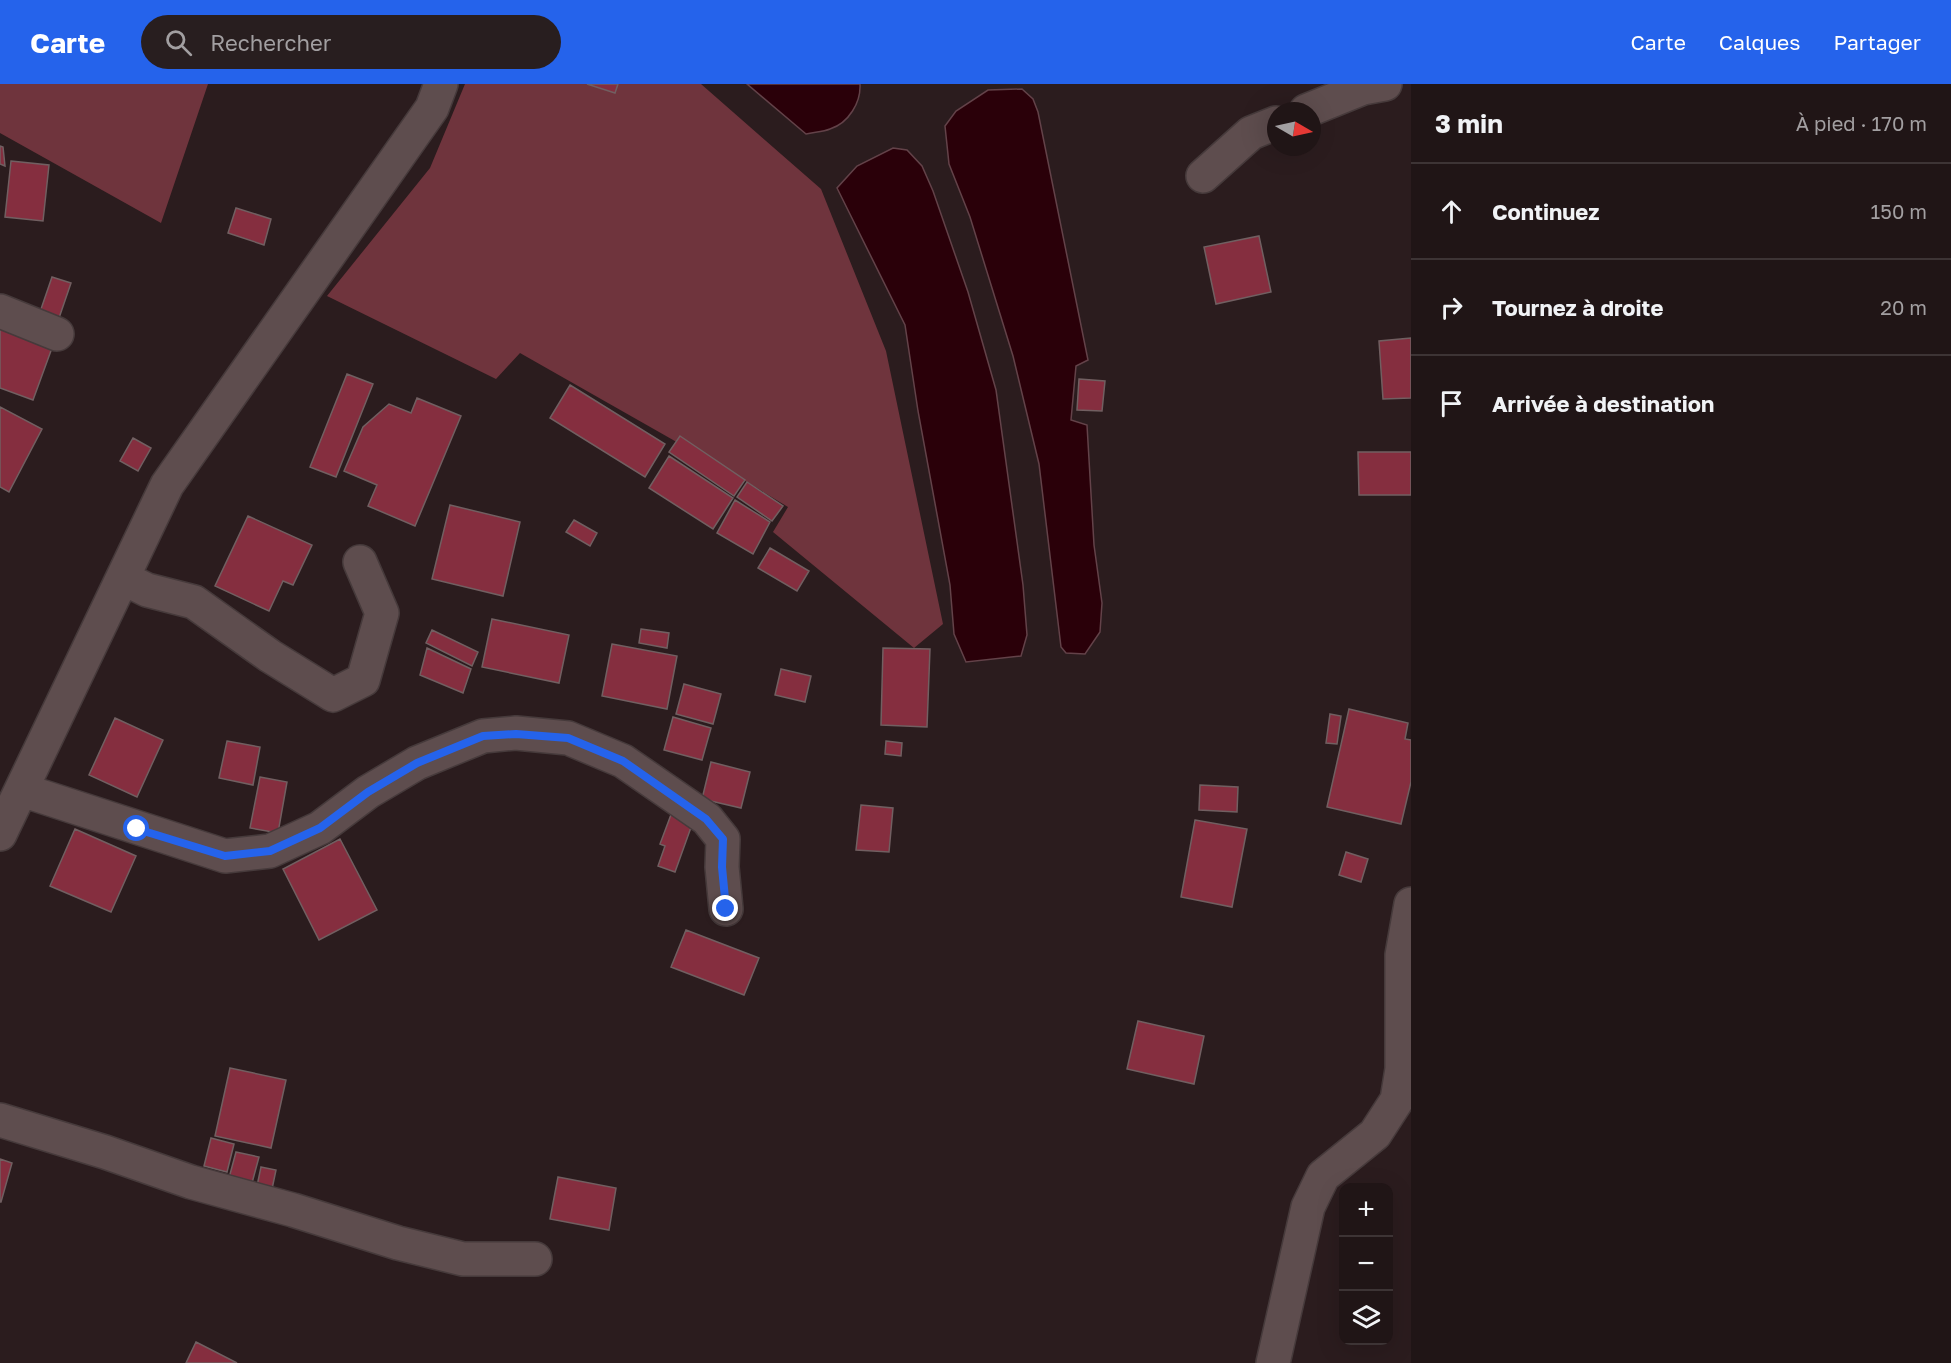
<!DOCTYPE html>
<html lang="fr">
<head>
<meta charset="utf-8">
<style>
  body { margin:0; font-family:"Golos Text",sans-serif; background:#281e1f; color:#f1f3f6 }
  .controls { position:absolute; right:18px; bottom:18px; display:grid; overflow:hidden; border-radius:12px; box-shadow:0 6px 24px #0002 }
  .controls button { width:54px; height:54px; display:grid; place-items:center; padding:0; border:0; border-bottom:2px solid #3d3435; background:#201516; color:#f1f3f6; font:30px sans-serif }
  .compass { position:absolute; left:1267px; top:18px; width:54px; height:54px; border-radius:50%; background:#201516; box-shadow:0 6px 24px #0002; rotate:99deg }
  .stop { position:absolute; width:18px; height:18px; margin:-14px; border:4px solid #2563eb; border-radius:50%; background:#fff }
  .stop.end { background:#2563eb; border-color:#fff; box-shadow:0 2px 6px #0008 }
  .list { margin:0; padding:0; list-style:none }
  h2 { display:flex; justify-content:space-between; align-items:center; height:78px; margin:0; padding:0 24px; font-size:26px }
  h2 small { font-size:20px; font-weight:400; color:#a29fa1 }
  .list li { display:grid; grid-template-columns:39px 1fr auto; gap:18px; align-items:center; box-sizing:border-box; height:96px; padding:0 24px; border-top:2px solid #3d3435 }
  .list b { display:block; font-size:22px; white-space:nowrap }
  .list em { font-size:20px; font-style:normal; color:#a29fa1 }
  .icon { flex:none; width:33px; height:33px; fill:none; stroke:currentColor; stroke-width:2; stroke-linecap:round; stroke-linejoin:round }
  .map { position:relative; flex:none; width:1411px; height:1279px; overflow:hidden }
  header { display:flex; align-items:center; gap:36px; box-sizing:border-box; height:84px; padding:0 30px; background:#2563eb; color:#fff }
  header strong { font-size:28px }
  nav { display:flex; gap:33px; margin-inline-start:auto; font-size:21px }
  .search { width:420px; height:54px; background:#281e1f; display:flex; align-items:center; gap:15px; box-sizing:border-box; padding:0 21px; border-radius:33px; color:#a29fa1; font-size:22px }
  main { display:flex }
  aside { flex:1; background:#201516 }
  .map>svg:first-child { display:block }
</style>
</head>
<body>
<header>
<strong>Carte</strong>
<div class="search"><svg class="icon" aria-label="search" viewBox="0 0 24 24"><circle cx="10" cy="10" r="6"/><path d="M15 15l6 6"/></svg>Rechercher</div>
<nav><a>Carte</a><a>Calques</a><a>Partager</a></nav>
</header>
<main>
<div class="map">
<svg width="1411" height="1279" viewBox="0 0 1411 1279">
  <rect width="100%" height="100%" fill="#2b1c1e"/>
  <!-- green -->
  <path fill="#6f343d" d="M0,0H208L161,139L0,49Z
    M465,0H701L821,105L886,267L943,540L914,564L773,448L788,423L747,398L520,269L496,295L327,212L430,84Z"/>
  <!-- water -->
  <path fill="#2a0009" stroke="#634249" stroke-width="1.5" d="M747,0H860C861,18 849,39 830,45C823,48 814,48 806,50Z
    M1022,5L1033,15L1038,28L1088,276L1076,282L1071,336L1087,341L1094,461L1102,519L1100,548L1085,570L1066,569L1061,563L1039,380L1013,272L970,133L949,80L945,42L956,27L988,6Z
    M893,64L907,66L922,82L933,107L968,208L996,306L1023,501L1027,551L1021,572L966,578L954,550L950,501L918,327L905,241L837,104L857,82Z"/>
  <!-- building -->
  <path fill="#852e3f" stroke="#715f61" stroke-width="1.5" d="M587,0H618L615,9Z
    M0,62L3,63L5,82L0,80Z
    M11,77L49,81L43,137L5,133Z
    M236,124L271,135L264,161L228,149Z
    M1259,152L1271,208L1216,220L1204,163Z
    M52,193L71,199L59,234L40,228Z
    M0,244L52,264L33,316L0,304Z
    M1411,254V314L1383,315L1379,257Z
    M347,290L373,300L336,393L310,383Z
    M1079,295L1105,297L1102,327L1077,326Z
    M570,301L665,360L645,393L550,334Z
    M417,314L461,332L415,442L368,422L377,401L344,387L363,343L389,320L411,329Z
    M0,323L42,345L9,408L0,403Z
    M680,352L745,396L734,412L669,368Z
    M133,354L151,364L138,387L120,377Z
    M1358,368H1411V411H1359Z
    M669,372L733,414L713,445L649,404Z
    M747,398L783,422L772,437L737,413Z
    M735,416L770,438L753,470L717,449Z
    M450,421L520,438L503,512L432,495Z
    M248,432L312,461L293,501L283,497L269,527L215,502Z
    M574,436L597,449L590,462L566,448Z
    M770,464L809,487L797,507L758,484Z
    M492,535L569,551L559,599L482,583Z
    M641,545L669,549L667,564L639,559Z
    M432,546L478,568L472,582L426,559Z
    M612,560L677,572L667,625L602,612Z
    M427,564L471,585L463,609L420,591Z
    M883,564L930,565L927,643L881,641Z
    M781,585L811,592L805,618L775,611Z
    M684,600L721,610L713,640L676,630Z
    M1349,625L1408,639L1405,655L1411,656V698L1401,740L1327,723Z
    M1330,630L1341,632L1337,660L1326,659Z
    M673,633L711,644L702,676L664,666Z
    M115,634L163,656L137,713L89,691Z
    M227,657L260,663L253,701L219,694Z
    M886,657L902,659L901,672L885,670Z
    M711,678L750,688L741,724L702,715Z
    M260,693L287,698L278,749L250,744Z
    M1200,701L1238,703L1237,728L1199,726Z
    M861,721L893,724L889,768L856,766Z
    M672,728L694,735L675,788L658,782L665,762L660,760Z
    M1195,736L1247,745L1232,823L1181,813Z
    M75,745L136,772L111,828L50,802Z
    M340,755L377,826L319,856L283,785Z
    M1346,768L1368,775L1361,798L1339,791Z
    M686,846L759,874L744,911L671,883Z
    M1138,937L1204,952L1194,1000L1127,985Z
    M230,984L286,996L271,1064L215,1052Z
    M211,1054L234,1060L227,1088L204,1082Z
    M236,1068L259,1073L252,1099L229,1094Z
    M0,1075L12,1079L1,1118H0Z
    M261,1083L276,1086L272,1105L257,1102Z
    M558,1093L616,1104L609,1146L550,1135Z
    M196,1258L237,1279H186Z"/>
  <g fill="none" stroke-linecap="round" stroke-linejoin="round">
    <!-- street casing -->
    <g stroke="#463a3b" stroke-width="36">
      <path id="street" d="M1306,27L1363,4L1385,0
        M1203,92L1251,49L1276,39
        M0,227L57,250
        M123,494L147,506L194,518L270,572L333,611L363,596L382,529L360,478
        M22,706L225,772L270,767L320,744L368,708L417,679L483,652L516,649L568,654L623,677L707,735L723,755L722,783L726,825
        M0,750L167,401L432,24L441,0
        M0,1036L105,1068L191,1098L293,1126L398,1159L463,1175H535
        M1273,1279L1308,1123L1323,1092L1375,1050L1397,1016L1402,985V871L1411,820"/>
    </g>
    <!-- street -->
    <use href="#street" stroke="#5e4d4e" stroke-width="33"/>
  </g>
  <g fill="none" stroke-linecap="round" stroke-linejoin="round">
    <!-- route -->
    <path stroke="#2563eb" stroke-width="8" d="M137,745L225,772L270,767L320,744L368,708L417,679L483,652L516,650L568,654L623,677L706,735L723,755L722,783L726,825"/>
  </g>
</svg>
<div class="controls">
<button>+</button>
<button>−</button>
<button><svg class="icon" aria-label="layers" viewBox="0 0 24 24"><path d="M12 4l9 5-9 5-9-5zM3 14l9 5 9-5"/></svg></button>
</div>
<svg class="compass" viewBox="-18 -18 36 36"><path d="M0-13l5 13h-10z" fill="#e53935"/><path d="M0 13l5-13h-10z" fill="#a29fa1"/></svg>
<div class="stop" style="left:137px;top:745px"></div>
<div class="stop end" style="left:726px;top:825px"></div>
</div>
<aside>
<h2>3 min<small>À pied · 170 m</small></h2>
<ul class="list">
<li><svg class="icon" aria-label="ahead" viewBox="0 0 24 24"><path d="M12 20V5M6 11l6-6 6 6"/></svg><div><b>Continuez</b></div><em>150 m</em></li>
<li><svg class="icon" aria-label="right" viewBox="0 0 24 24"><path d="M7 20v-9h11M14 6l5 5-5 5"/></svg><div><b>Tournez à droite</b></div><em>20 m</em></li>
<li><svg class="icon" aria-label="arrive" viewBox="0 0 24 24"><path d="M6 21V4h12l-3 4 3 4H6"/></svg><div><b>Arrivée à destination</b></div></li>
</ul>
</aside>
</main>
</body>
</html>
